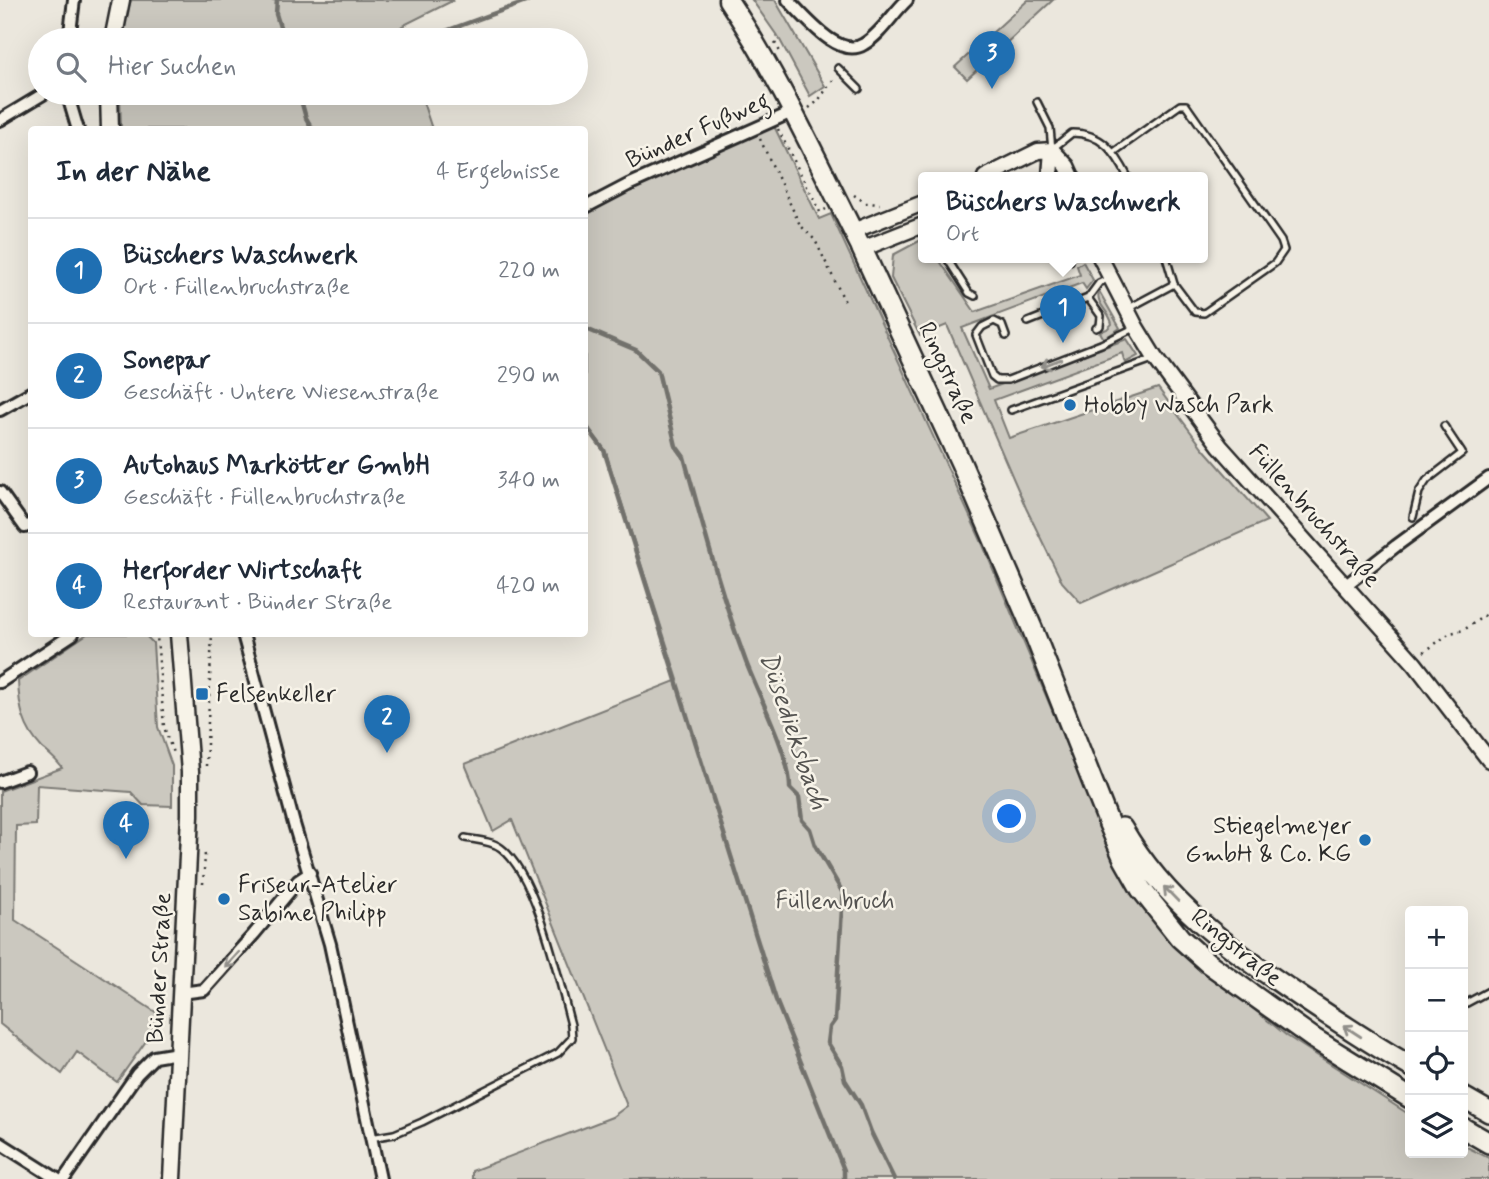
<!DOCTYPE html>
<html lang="de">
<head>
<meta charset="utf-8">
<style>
  body { margin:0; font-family:Mynerve,sans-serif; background:#f2f2f3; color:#1f2937 }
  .controls { position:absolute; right:21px; bottom:21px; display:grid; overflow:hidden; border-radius:7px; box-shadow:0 7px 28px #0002 }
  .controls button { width:63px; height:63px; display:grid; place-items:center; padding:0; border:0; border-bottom:2px solid #e0e1e3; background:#fff; color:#1f2937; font:35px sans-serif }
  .you { position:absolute; left:1010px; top:817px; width:24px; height:24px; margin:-18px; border:5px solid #fff; border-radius:50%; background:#1a73e8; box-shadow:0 0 0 10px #1a73e833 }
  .badge { display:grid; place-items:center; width:46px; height:46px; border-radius:50%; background:#1f6fb2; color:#fff; font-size:23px; font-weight:700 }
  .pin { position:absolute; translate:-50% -58px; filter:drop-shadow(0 2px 4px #0008) }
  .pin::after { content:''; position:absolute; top:37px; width:24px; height:21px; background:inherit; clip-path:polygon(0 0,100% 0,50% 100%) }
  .popup { position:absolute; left:918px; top:172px; width:290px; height:91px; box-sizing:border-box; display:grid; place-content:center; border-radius:7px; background:#fff; filter:drop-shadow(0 2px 5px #0005); font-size:23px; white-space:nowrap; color:#747a83 }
  .popup b { font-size:26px; color:#1f2937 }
  .popup::after { content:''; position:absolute; left:50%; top:100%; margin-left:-14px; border:14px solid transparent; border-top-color:#fff }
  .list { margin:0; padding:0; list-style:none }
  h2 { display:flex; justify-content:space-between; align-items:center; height:91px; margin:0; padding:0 28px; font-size:30px }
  h2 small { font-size:23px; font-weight:400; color:#747a83 }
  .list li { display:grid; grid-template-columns:46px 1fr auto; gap:21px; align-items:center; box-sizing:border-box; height:105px; padding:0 28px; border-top:2px solid #e0e1e3 }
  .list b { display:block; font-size:26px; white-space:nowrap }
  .list p { margin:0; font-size:23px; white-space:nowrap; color:#747a83 }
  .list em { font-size:23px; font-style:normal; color:#747a83 }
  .icon { flex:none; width:38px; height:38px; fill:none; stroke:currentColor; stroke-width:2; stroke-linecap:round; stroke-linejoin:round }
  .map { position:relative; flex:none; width:1489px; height:1179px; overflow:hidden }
  .search { position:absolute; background:#fff; box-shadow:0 7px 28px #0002; left:28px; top:28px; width:560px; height:77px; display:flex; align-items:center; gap:18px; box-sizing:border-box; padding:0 24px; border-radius:38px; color:#747a83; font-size:26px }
  .panel { position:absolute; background:#fff; box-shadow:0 7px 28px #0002; left:28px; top:126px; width:560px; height:511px; border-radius:7px }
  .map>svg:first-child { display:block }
</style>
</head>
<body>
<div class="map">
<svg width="1489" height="1179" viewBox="0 0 1489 1179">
  <rect width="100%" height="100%" fill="#ebe7dd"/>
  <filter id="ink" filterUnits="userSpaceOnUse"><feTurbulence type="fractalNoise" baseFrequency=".0143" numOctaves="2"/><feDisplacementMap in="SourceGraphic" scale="14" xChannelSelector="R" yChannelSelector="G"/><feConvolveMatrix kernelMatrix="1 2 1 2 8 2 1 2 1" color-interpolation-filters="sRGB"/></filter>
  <g filter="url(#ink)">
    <!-- green -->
    <path fill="#cbc8bf" stroke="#7b7a75" stroke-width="2" d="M131,0H454L402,26L396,32L397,40H123L124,23Z
      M752,0H775L825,86L810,96L780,40Z
      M1028,0H1053L967,79L955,67Z
      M120,93H420L432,129H121Z
      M774,126L819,219L831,214L983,545L1100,825L1188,956L1287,1036L1410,1115V1153H1463V1145L1489,1158V1179H472V1171L612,1117L627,1106L512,820L493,831L465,764L678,680L605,450L585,423V213L630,189Z
      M923,239V257H937L975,312L1080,275L1077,266L1083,262L1093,280L1086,289L1082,283L962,328L989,389L1127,339L1138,356L1125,363L1122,353L994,400L1009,438L1158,388L1202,447L1267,521L1081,603L1062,582L1026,508L947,325L920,336L891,278L893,255Z
      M1099,291L1120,328L1104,339L1100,332L1107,329L1112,324C1110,311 1095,305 1099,291Z
      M87,634H144L153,643L158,727L172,766V806L143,805L131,792L37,785L36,825L16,826L15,920L163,1017L117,1082L77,1052L62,1074L0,1024V791L62,768C57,760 49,754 42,748C23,728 19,707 18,681Z"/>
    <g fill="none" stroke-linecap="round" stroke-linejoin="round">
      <!-- stream -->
      <path stroke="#72716c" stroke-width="4.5" d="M277,0L276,14L284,40
        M421,40L531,0
        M299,93L306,118L313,130
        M584,328L636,350L658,371L676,446L684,457C703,526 721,595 746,662C758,694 791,757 790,788L799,797L802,820L810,829L815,845L843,893L835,1020L830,1027L828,1043L842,1066L845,1080L861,1105L871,1132L894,1179
        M584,423L604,450L776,1000L844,1170V1179"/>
      <!-- service casing -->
      <g stroke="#2b2b2b" stroke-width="10">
        <path id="service" d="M838,68L859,89
          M1037,102L1050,128L1052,150
          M1052,149L1072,133C1102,133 1115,152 1128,177
          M1114,152L1180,105H1186L1281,241L1284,250L1275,263L1204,313L1195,312L1174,284
          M946,257L969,293L975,296
          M1069,257L1070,261
          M1088,298L1101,316L1100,326L1096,328
          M1129,308L1174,284L1166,257
          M1028,322L1088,298L1099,283L1110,278
          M1006,336L1002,325L994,321L982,327L976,335L992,376L997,380H1008L1101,344L1136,327
          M1011,410L1153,359
          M1413,517L1419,492L1427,480L1462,453L1444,426
          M1463,1005L1489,991
          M370,1138L394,1134L422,1122L558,1053L572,1038L571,1025C559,981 537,875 501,848C492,841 476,840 465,838"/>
      </g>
      <!-- minor casing -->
      <g stroke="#2b2b2b" stroke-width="16">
        <path id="minor" d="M788,0C805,17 839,60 864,44C881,34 893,13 907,0
          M69,40L74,0
          M67,93L78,130
          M0,120L45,93
          M584,208L628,185L792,112
          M0,410L32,392
          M0,492L25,527L32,524
          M1346,585L1396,546L1489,478
          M243,634L294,824L330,944L380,1179
          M0,682L73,634
          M0,782L27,772
          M181,993L204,990L254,934L298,881L310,873
          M0,1143L57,1179
          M64,1179L137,1074L154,1057L178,1053"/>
      </g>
      <!-- tertiary casing -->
      <g stroke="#2b2b2b" stroke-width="19">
        <path id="tertiary" d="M1050,176L1052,150
          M985,177L1038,151L1052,150L1067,166L1072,177
          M853,231L923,203
          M862,249L923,225
          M1100,257L1136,327L1155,358L1220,446L1415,664L1489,760"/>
      </g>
      <!-- secondary casing -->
      <g stroke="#2b2b2b" stroke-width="21">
        <path id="secondary" d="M113,40L121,0
          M109,93L110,130
          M172,1179L190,815V772L179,634"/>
      </g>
      <!-- primary casing -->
      <g stroke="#2b2b2b" stroke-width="23">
        <path id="primary" d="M728,0C780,78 819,165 862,249"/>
      </g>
      <!-- trunk casing -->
      <g stroke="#2b2b2b" stroke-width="24">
        <path id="trunk" d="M862,249L961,463L1032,628L1109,824L1124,859L1141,889L1180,938L1208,963L1313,1038L1410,1098
          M1122,828C1166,904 1230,949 1301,997C1337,1021 1373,1045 1410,1066
          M1463,1097L1489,1112
          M1463,1128L1489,1143"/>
      </g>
      <!-- path -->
      <path stroke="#2b2b2b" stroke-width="2.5" stroke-dasharray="2 5" stroke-linecap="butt" d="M775,43L782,55
        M809,108L818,101L835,77
        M778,129L820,212L826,209
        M760,139L800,225L815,240L846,304
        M854,195L866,203L880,204
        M154,634L157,636L164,727L173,753
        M1424,652L1450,633L1464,630L1489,612
        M206,766L212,634
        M203,884L205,856L204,852"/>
      <!-- service -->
      <use href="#service" stroke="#f7f3e8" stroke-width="5"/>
      <!-- minor -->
      <use href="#minor" stroke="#f7f3e8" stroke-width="10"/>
      <!-- tertiary -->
      <use href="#tertiary" stroke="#f7f3e8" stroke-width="14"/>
      <!-- secondary -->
      <use href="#secondary" stroke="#f7f3e8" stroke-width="16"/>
      <!-- primary -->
      <use href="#primary" stroke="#f7f3e8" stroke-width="18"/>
      <!-- trunk -->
      <use href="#trunk" stroke="#f7f3e8" stroke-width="19"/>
    </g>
    <!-- one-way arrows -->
    <defs><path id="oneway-shaft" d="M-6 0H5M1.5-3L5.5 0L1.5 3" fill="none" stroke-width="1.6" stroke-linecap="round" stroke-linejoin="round" transform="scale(1.75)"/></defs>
    <g stroke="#918f8a">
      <use href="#oneway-shaft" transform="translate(1051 363) rotate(159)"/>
      <use href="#oneway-shaft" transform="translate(1171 894) rotate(-134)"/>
      <use href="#oneway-shaft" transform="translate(232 960) rotate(132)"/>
      <use href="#oneway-shaft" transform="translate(1352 1031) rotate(-147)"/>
    </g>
  </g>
  <!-- markers -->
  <g fill="#1f6fb2" stroke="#f7f3e8" stroke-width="2.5">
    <circle cx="1070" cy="405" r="7"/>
    <rect x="195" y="687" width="14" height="14" rx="3.5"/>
    <circle cx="1365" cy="840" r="7"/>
    <circle cx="224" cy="899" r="7"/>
  </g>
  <g text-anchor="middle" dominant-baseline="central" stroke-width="5" stroke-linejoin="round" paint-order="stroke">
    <!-- street labels -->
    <g font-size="24" fill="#2b2b2b" stroke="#f7f3e8">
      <text transform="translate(698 131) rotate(-24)">Bünder Fußweg</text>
      <text transform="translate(947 373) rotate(65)">Ringstraße</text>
      <text transform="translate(1314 516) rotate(48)">Füllenbruchstraße</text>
      <text transform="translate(1236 948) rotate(39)">Ringstraße</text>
      <text transform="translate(160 968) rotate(-87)">Bünder Straße</text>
    </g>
    <!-- poi labels -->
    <g font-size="24" fill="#2b2b2b" stroke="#f7f3e8" text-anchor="start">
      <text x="1084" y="405">Hobby Wasch Park</text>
      <text x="216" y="694">Felsenkeller</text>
      <text x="1351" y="826" text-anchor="end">Stiegelmeyer<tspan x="1351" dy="28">GmbH &amp; Co. KG</tspan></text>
      <text x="238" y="885">Friseur-Atelier<tspan x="238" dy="28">Sabine Philipp</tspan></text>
    </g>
    <!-- park labels -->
    <g font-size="24" fill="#535250" stroke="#f7f3e8">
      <text x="835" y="901">Füllenbruch</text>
    </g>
    <!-- water labels -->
    <g font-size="26" font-style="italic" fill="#555451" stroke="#f7f3e8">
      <text transform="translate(793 731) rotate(71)">Düsedieksbach</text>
    </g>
  </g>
</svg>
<div class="controls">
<button>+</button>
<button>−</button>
<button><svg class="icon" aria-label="locate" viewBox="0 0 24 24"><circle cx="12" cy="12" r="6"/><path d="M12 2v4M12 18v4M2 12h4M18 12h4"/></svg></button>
<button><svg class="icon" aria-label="layers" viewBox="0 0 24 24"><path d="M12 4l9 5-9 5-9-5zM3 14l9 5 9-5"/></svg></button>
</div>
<div class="you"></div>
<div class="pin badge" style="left:1063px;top:343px">1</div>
<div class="popup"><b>Büschers Waschwerk</b>Ort</div>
<div class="pin badge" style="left:387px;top:753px">2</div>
<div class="pin badge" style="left:992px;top:89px">3</div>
<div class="pin badge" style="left:126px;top:859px">4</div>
<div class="search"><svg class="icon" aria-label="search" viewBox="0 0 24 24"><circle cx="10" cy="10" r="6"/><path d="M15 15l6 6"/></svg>Hier suchen</div>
<section class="panel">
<h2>In der Nähe<small>4 Ergebnisse</small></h2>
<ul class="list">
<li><span class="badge">1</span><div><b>Büschers Waschwerk</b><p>Ort · Füllenbruchstraße</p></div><em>220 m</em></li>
<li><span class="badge">2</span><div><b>Sonepar</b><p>Geschäft · Untere Wiesenstraße</p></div><em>290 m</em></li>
<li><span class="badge">3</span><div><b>Autohaus Markötter GmbH</b><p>Geschäft · Füllenbruchstraße</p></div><em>340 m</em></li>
<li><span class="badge">4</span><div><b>Herforder Wirtschaft</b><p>Restaurant · Bünder Straße</p></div><em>420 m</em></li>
</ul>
</section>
</div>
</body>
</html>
